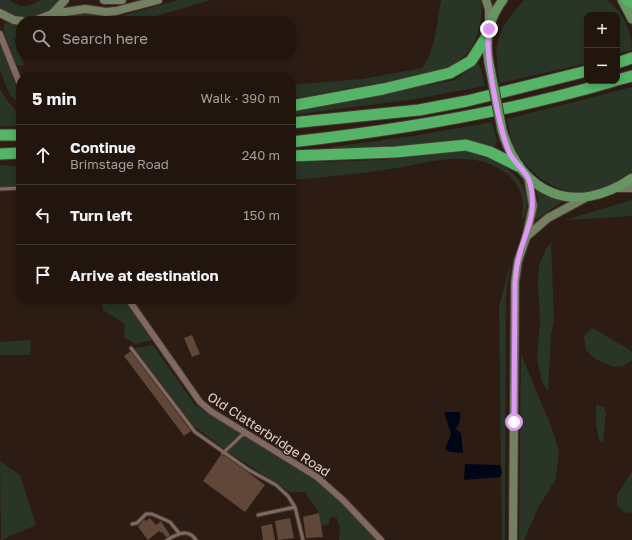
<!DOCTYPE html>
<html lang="en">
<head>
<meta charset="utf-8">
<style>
  body { margin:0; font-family:"Golos Text",sans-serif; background:#2a1e17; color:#f1f3f6 }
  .controls { position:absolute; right:12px; top:12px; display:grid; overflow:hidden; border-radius:8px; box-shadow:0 2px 6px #0003 }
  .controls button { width:36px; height:36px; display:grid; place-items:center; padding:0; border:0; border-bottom:1px solid #3f342e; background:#22150e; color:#f1f3f6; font:20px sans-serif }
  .stop { position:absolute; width:12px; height:12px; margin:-9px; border:3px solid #dd99f3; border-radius:50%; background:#fff }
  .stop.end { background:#dd99f3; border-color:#fff; box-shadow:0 1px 4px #0008 }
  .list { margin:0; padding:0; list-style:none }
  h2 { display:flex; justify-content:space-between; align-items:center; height:52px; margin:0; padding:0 16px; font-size:17px }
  h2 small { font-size:13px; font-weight:400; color:#a29f9e }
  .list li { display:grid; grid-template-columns:26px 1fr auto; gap:12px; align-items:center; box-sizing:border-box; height:60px; padding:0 16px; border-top:1px solid #3f342e }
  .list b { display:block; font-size:15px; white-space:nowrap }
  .list p { margin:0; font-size:13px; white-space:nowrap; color:#a29f9e }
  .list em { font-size:13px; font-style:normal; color:#a29f9e }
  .icon { flex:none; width:22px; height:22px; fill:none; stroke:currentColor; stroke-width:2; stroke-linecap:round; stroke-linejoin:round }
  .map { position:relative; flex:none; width:632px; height:540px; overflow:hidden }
  .search { position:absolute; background:#22150e; box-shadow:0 2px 6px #0003; left:16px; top:16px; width:280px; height:44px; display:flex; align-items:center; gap:10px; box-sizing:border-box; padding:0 14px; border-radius:16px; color:#a29f9e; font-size:15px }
  .panel { position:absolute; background:#22150e; box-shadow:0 2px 6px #0003; left:16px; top:72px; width:280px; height:232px; border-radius:16px }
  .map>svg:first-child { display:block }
</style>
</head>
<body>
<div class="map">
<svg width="632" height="540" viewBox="0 0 632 540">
  <rect width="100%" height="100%" fill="#2d1c13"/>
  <!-- green -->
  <path fill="#293526" d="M0,0H9L20,6H28L41,0H61C45,17 19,24 0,7Z
    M179,0H211L139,21H53L73,13L118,17Z
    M441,0H480L481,2C484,25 475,51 455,64C442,73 422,75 405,78C367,85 329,92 291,99V85L362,79L422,68C436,49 437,22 441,0Z
    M524,0H607C623,12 632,31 632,50L617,54V15H587V63L500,83C492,43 497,30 524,0Z
    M9,22L21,26V37L14,39L24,65L19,66L15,62L4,31V24Z
    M0,43L19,94L16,101L10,95L0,71Z
    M478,64L481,69L485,86L416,99L291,115V111L455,80Z
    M632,87V172C625,180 615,184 606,188C572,202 534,182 517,152C511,142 509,130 507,119Z
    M0,89L8,102L16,110V126H0Z
    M492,122L497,141L494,149L403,148L332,151L331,147L413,136Z
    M458,149C466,151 478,151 485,154C503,163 528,181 527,204C527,211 523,218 521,225C522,218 523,210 523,203C522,190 514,178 503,171C470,148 427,163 391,169C358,174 324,177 291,180V162C329,162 366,161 404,158C423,156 439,151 458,149Z
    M0,165L17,166V183L15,187H0Z
    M536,190L549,197L563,201L537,219L534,218L538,200Z
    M632,200V216L565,220Z
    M551,242L554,318L551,335L548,391L542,382L537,360L540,322L538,283L539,265L545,251Z
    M511,260L506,296L505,540H502L499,307Z
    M102,299H125L152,340L135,344L124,337L125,324L103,310Z
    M592,328L627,348L632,352V360L624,366L613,367L595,359L586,350L584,336Z
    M31,340L30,355H0V342Z
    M153,345L195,405L327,488L362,522L378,540H339L340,527L336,517L329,518V524L321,526L319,513L305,492H290L225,450L194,426L134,348Z
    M521,354L551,426L559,451L556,479L539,506L524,540H519Z
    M596,405L604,407L606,413L603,443L599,440L596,424Z
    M0,461L20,475L36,525L1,540Z
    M632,472V512L625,513L617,506V495Z"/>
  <!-- water -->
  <path fill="#010617" d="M444,412H460V421L456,429L461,433L463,453L450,452L445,449L451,434Z
    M465,464L500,465L502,473L500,477L464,480Z"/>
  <!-- building -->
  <path fill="#60473a" d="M192,335L200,354L192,357L184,338Z
    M131,351L191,431L184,436L124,356Z
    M222,453L265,485L245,512L203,481Z
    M319,513L323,537L306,538L303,517Z
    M150,518L156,525L161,521L170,535L167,538L162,532L161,533L159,531L148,540L138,527L144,519L146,521Z
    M290,518L294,538L278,540L275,521Z
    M272,524L275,540H263L261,526Z"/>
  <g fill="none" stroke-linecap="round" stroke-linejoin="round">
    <!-- service casing -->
    <g stroke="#463732" stroke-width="5">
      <path id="service" d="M19,110L21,99
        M0,189L21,188
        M131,348L195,432L249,470L276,485L288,496L295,507
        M223,453L241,436L246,433
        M258,515L295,507L303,540
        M132,524L137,523L146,514H152L170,522L179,533
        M167,540C177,534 188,528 196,540"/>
    </g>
    <!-- minor casing -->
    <g stroke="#463732" stroke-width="8">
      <path id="minor" d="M0,34L21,87
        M128,299L200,402L212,412L317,477L343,500L381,540"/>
    </g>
    <!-- secondary casing -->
    <g stroke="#463732" stroke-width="10">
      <path id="secondary" d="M104,0H122
        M486,0L489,9V26
        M0,13L14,20L22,21
        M52,14L85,9L106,12L116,11L158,0
        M34,21L52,14L65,0
        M618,188H632
        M526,237L548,218L585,198
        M513,540L515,282L518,261L526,238L533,206L528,177"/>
    </g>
    <!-- primary casing -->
    <g stroke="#463732" stroke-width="11">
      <path id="primary" d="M622,0L632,19
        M489,63C485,41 488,19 503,0
        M502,130C521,195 575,217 632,178"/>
    </g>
    <!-- motorway casing -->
    <g stroke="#463732" stroke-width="13">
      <path id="motorway" d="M627,0L632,3
        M617,63L632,58
        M617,80L632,76
        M291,106L383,89L450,73L471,61L487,36
        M291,123L419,110L467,101L587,71
        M0,135H21
        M291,142C400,130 509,112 614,81
        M0,154L21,153
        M291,156L396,152L466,145L490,152L518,166"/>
    </g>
    <!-- service -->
    <use href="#service" stroke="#806a5f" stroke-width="3"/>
    <!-- minor -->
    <use href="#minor" stroke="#806a5f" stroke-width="6"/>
    <!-- secondary -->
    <use href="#secondary" stroke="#738061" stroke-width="8"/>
    <!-- primary -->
    <use href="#primary" stroke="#669664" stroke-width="9"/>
    <!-- motorway -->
    <use href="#motorway" stroke="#55b467" stroke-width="11"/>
    <!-- service-bridge casing -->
    <g stroke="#463732" stroke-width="5" stroke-linecap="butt">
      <path id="service-bridge" d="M19,110L20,183"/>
    </g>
    <!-- primary-bridge casing -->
    <g stroke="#463732" stroke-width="11" stroke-linecap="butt">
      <path id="primary-bridge" d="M489,63L502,130"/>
    </g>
    <!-- service-bridge -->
    <use href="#service-bridge" stroke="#806a5f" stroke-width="3"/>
    <!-- primary-bridge -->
    <use href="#primary-bridge" stroke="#669664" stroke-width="9"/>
  </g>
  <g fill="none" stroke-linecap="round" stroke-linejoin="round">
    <!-- route -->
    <path stroke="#dd99f3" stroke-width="5" d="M489,29C484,53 500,132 510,154C515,163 522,168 527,176C530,180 532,191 532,196C535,219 522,239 518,261C516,268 516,275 515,282L514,422"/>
  </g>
  <g text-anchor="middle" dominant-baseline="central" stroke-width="3" stroke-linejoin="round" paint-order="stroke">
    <!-- street labels -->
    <g font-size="13" fill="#e0d4ce" stroke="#2d1c13">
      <text transform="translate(269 434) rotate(33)">Old Clatterbridge Road</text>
    </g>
  </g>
</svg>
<div class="controls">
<button>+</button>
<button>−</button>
</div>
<div class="stop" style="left:514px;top:422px"></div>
<div class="stop end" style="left:489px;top:29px"></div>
<div class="search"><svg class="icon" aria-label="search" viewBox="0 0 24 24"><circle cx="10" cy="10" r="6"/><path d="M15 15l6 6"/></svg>Search here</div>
<section class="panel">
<h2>5 min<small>Walk · 390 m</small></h2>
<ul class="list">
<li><svg class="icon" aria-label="ahead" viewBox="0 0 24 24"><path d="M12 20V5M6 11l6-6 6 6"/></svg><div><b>Continue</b><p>Brimstage Road</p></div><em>240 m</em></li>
<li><svg class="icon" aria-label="left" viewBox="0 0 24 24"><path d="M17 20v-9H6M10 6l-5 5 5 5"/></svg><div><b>Turn left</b></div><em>150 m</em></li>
<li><svg class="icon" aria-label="arrive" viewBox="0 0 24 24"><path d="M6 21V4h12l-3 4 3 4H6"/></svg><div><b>Arrive at destination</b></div></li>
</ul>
</section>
</div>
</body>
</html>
